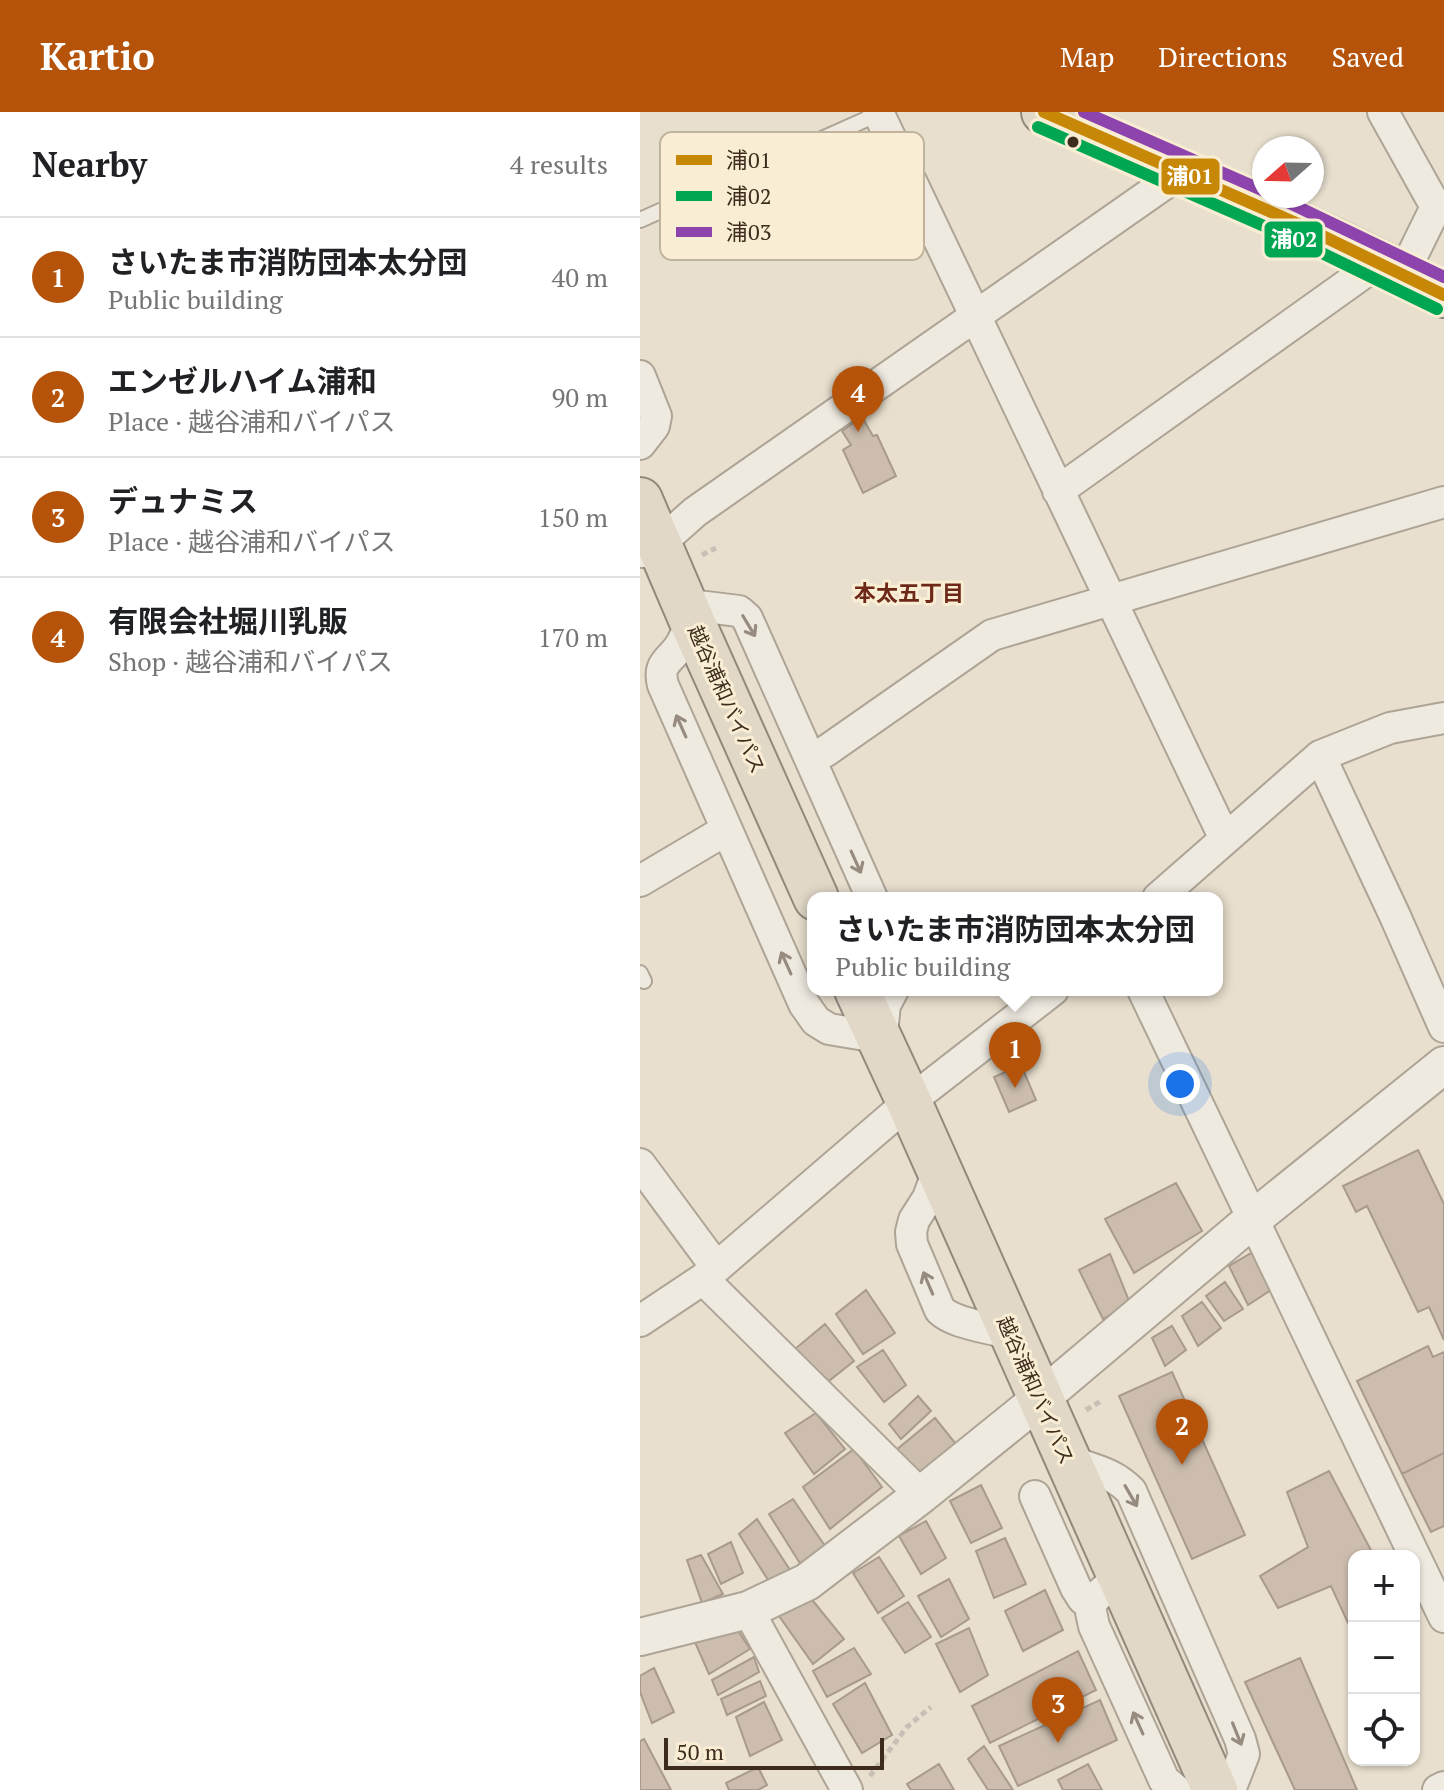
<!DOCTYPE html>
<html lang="en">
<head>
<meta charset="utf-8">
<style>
  :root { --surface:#fff; --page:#f2f2f2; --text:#202124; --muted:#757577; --line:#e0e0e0; --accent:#b45309 }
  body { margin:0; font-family:"PT Serif","Noto Sans JP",serif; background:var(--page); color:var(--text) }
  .controls { position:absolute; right:24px; bottom:24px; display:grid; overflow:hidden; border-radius:16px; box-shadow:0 2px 6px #0004 }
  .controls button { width:72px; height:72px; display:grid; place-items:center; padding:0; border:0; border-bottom:2px solid var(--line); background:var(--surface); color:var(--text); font:40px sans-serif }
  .compass { position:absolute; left:612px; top:24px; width:72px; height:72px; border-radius:50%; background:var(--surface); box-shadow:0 2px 6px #0004; rotate:250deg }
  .scale { position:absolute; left:24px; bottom:20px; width:220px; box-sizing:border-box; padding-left:8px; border:4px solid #3d2c1d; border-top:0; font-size:22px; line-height:28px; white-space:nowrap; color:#3d2c1d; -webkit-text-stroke:6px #f9edd3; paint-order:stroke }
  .you { position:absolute; left:540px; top:972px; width:28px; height:28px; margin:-20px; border:6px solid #fff; border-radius:50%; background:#1a73e8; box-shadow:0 0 0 12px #1a73e833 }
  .badge { display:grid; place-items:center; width:52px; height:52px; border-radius:50%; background:var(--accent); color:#fff; font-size:26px; font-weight:700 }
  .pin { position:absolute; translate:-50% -66px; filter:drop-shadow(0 2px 4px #0008) }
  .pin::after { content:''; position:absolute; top:42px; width:28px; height:24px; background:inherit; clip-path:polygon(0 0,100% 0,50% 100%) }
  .popup { position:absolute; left:167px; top:780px; width:416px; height:104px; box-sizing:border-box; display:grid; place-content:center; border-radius:16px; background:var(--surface); filter:drop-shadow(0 2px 6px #0005); font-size:26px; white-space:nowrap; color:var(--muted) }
  .popup b { font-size:30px; color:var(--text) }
  .popup::after { content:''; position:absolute; left:50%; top:100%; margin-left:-16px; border:16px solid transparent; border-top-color:var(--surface) }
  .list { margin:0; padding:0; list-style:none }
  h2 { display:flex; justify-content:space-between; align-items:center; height:104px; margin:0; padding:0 32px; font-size:34px }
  h2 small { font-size:26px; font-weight:400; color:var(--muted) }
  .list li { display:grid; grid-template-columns:52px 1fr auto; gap:24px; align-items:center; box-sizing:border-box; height:120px; padding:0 32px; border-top:2px solid var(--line) }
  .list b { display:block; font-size:30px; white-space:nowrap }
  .list p { margin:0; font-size:26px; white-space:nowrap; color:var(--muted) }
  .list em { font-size:26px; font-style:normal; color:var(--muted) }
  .icon { flex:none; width:44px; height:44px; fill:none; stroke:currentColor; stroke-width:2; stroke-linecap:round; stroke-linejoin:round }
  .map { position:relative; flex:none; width:804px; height:1678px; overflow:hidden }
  header { display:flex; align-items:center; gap:48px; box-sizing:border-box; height:112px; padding:0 40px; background:var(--accent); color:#fff }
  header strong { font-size:38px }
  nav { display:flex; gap:44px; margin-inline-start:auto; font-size:28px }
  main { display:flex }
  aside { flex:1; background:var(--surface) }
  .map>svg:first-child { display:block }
  .building { fill:#ccbdae; stroke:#a99a8d; stroke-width:2 }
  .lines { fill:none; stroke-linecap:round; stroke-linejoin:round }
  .service-casing { stroke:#ada496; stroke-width:18 }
  .minor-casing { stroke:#ada496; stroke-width:34 }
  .tertiary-casing { stroke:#ada496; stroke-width:40 }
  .trunk-casing { stroke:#92897e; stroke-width:48 }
  .path { stroke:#c8c0b6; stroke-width:5; stroke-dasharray:6 4; stroke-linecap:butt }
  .service { stroke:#efeae0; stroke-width:14 }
  .minor { stroke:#efeae0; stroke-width:30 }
  .tertiary { stroke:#efeae0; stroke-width:36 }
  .trunk { stroke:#e1d8c8; stroke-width:44 }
  .bus-1-casing { stroke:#f9edd3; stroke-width:18 }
  .bus-2-casing { stroke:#f9edd3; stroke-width:18 }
  .bus-3-casing { stroke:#f9edd3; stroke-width:18 }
  .bus-1 { stroke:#c88807; stroke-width:12 }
  .bus-2 { stroke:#00a651; stroke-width:12 }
  .bus-3 { stroke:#8e44ad; stroke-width:12 }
  .oneway { stroke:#968b7e }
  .bus-dot { fill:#3d2c1d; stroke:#f9edd3; stroke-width:3 }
  .labels { text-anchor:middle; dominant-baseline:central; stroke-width:6; stroke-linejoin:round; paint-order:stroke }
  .street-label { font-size:20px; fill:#3d2c1d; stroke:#f9edd3 }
  .neighbourhood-label { font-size:22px; font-weight:bold; fill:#6e2818; stroke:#f9edd3 }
  .key { fill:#f9edd3; stroke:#c1b39c; stroke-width:2 }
  .key-label { font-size:22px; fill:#3d2c1d }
  .line-badge { stroke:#f9edd3; stroke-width:3 }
  .badge-label { font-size:22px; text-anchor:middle; font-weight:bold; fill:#fff }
</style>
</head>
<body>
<header>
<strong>Kartio</strong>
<nav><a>Map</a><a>Directions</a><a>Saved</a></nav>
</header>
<main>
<aside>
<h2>Nearby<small>4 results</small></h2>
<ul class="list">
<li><span class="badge">1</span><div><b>さいたま市消防団本太分団</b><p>Public building</p></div><em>40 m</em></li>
<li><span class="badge">2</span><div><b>エンゼルハイム浦和</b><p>Place · 越谷浦和バイパス</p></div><em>90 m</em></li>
<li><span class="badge">3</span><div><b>デュナミス</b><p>Place · 越谷浦和バイパス</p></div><em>150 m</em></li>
<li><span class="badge">4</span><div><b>有限会社堀川乳販</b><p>Shop · 越谷浦和バイパス</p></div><em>170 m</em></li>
</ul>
</aside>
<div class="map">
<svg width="804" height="1678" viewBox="0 0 804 1678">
  <rect width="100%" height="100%" fill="#e8dfce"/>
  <!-- building -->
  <path class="building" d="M222,305l11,19 4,-1 19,41 -33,17 -20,-43 8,-5 -9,-14z
    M381,953l15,35 -27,12 -15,-35z
    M778,1038l26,54v136l-15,-33 -11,5 -51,-106 -11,6 -13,-26z
    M536,1071l26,48 -68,42 -29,-54z
    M613,1140l18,38 -23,15 -19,-39z
    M470,1142l20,49 -27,16 -24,-49z
    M585,1170l18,27 -19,12 -18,-25z
    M226,1178l29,43 -32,21 -27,-40z
    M562,1190l19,26 -23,18 -16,-30z
    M185,1212l29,37 -29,23 -30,-35z
    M532,1214l14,24 -21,16 -13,-28z
    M788,1234l5,11 11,-5v101l-42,21 -45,-93z
    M243,1238l23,35 -22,17 -27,-35z
    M532,1260l73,163 -53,24 -73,-163z
    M278,1284l13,15 -30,28 -12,-15z
    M176,1301l29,36 -31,25 -29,-41z
    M295,1306l21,26 -39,33 -22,-26z
    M214,1337l28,38 -52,42 -27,-42z
    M804,1341v73l-13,6 -29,-58z
    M689,1359l45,85h-20v64l-6,3 -17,-37 -53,22 -18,-32 48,-29 -21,-55z
    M341,1373l21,43 -31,15 -21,-42z
    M153,1387l34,50 -26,16 -32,-51z
    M117,1407l33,51 -20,13 -31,-49z
    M286,1409l20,37 -25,16 -22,-38z
    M365,1426l21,46 -32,14 -18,-47z
    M91,1430l12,31 -22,11 -13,-30z
    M61,1443l22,39 -21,9 -15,-43z
    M239,1445l25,39 -26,17 -25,-40z
    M309,1467l20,40 -28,18 -23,-41z
    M405,1478l18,40 -40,21 -18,-40z
    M169,1484l35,43 -31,25 -34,-48z
    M268,1490l23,35 -26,16 -23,-35z
    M95,1514l15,23 -41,25 -15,-34z
    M329,1516l19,47 -28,17 -24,-48z
    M214,1536l17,26 -44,23 -14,-26z
    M438,1539l18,39 -106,53 -18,-37z
    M114,1545l5,15 -41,23 -6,-15z
    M660,1546l57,132h-62l-50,-108z
    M14,1556l20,44 -22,11 -12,-31v-16z
    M120,1569l6,15 -39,19 -6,-16z
    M225,1571l27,52 -30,18 -29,-49z
    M460,1588l17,40 -99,46 -19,-40z
    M124,1590l18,38 -32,16 -14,-39z
    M4,1627l27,51h-31v-49z
    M344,1634l29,44h-25l-20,-31z
    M299,1652l15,26h-43l-4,-6z
    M448,1652l14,26h-39l-5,-10z
    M118,1655l9,18 -9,5h-29l-3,-7z"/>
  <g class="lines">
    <defs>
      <path id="service" d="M0,108l238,-106
        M0,861l4,8"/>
      <path id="minor" d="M238,0l347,727
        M743,0l53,95 -33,67
        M0,264l16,40 -2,10 -14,18
        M418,379l321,-229
        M3,440l16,-8 36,-32 488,-341
        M42,484l16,10 41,5 8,7 125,280
        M51,507c-3,11 -6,21 -14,31 -11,13 -19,16 -14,35l141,319 12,17 13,8 36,6 16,7 4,-37 8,-15
        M680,644l75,160 49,111
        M171,647l15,-8 166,-116 452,-133
        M0,769l86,-51
        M518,786l162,-142 70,-28 54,-10
        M503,878l301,627
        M0,1052l76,103
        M298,1059l-10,27 -14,22 -3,12 1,12 28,66c16,15 51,17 72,25
        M63,1167l218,216
        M0,1209l63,-42 206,-177 144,-112
        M427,1346c25,14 42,11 64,33l109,248 4,15 -14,36
        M395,1384l41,92 7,11 8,3
        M477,1459l-4,11 -22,20v10l3,14 70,154 12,10
        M108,1498l99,180
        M798,1678l6,-3"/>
      <path id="tertiary" d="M0,1525l108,-27 59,-28 114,-87 119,-96 213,-180 191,-154"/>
      <path id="trunk" d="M404,0c135,58 270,116 400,183
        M0,388l51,119 125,279
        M217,878l52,112 306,688"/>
    </defs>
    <!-- service casing -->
    <use href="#service" class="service-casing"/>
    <!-- minor casing -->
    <use href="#minor" class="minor-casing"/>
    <!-- tertiary casing -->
    <use href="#tertiary" class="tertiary-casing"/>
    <!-- trunk casing -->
    <use href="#trunk" class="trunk-casing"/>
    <!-- path -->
    <path class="path" d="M62,443l14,-7
      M446,1298l17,-10
      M230,1664l37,-49 24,-20"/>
    <!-- service -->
    <use href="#service" class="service"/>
    <!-- minor -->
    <use href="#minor" class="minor"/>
    <!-- tertiary -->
    <use href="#tertiary" class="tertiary"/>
    <!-- trunk -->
    <use href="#trunk" class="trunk"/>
    <defs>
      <path id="bus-1" d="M404,0l252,111 148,72"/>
      <path id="bus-2" d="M398,15l251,110 148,72"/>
      <path id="bus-3" d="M444,0l180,79
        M635,84l169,81"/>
    </defs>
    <!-- bus-1 casing -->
    <use href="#bus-1" class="bus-1-casing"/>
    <!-- bus-2 casing -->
    <use href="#bus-2" class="bus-2-casing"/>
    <!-- bus-3 casing -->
    <use href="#bus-3" class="bus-3-casing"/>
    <!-- bus-1 -->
    <use href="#bus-1" class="bus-1"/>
    <!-- bus-2 -->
    <use href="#bus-2" class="bus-2"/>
    <!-- bus-3 -->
    <use href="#bus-3" class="bus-3"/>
  </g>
  <!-- one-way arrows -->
  <defs><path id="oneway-shaft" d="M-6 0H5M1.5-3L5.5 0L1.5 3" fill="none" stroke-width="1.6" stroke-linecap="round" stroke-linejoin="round" transform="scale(2)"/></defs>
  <g class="oneway">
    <use href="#oneway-shaft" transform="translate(109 514) rotate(59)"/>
    <use href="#oneway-shaft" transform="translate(41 614) rotate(-114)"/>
    <use href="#oneway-shaft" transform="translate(216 750) rotate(66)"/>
    <use href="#oneway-shaft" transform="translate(146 851) rotate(-114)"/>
    <use href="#oneway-shaft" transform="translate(288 1171) rotate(-113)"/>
    <use href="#oneway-shaft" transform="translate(491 1384) rotate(60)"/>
    <use href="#oneway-shaft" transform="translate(498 1611) rotate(-114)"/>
    <use href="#oneway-shaft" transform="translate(597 1622) rotate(68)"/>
  </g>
  <!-- markers -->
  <circle class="bus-dot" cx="433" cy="30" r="7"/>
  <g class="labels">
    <!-- street labels -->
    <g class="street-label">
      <text transform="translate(87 587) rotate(66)">越谷浦和バイパス</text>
      <text transform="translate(396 1278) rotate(66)">越谷浦和バイパス</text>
    </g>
    <!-- neighbourhood labels -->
    <g class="neighbourhood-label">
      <text x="269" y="480">本太五丁目</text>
    </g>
  </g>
  <!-- legend -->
  <rect x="20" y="20" width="264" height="128" rx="12" class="key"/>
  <rect x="36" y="43" width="36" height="10" fill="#c88807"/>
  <rect x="36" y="79" width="36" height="10" fill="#00a651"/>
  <rect x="36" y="115" width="36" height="10" fill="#8e44ad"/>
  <g class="key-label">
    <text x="86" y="56">浦01</text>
    <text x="86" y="92">浦02</text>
    <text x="86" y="128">浦03</text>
  </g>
  <g class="line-badge">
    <rect x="520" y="45" width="61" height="39" rx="8" fill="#c88807"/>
    <rect x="623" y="108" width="61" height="39" rx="8" fill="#00a651"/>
  </g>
  <g class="badge-label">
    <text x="550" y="72">浦01</text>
    <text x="654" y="135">浦02</text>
  </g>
</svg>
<div class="controls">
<button>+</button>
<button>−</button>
<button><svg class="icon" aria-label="locate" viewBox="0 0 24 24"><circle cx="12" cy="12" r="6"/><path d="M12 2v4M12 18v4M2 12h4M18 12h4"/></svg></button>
</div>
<svg class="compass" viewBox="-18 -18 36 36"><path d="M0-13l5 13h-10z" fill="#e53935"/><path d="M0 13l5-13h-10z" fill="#757577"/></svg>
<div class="scale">50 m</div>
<div class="you"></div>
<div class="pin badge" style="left:375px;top:976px">1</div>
<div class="popup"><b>さいたま市消防団本太分団</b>Public building</div>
<div class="pin badge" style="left:542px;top:1353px">2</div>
<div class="pin badge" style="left:418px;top:1631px">3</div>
<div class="pin badge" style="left:218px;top:320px">4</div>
</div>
</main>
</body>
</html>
